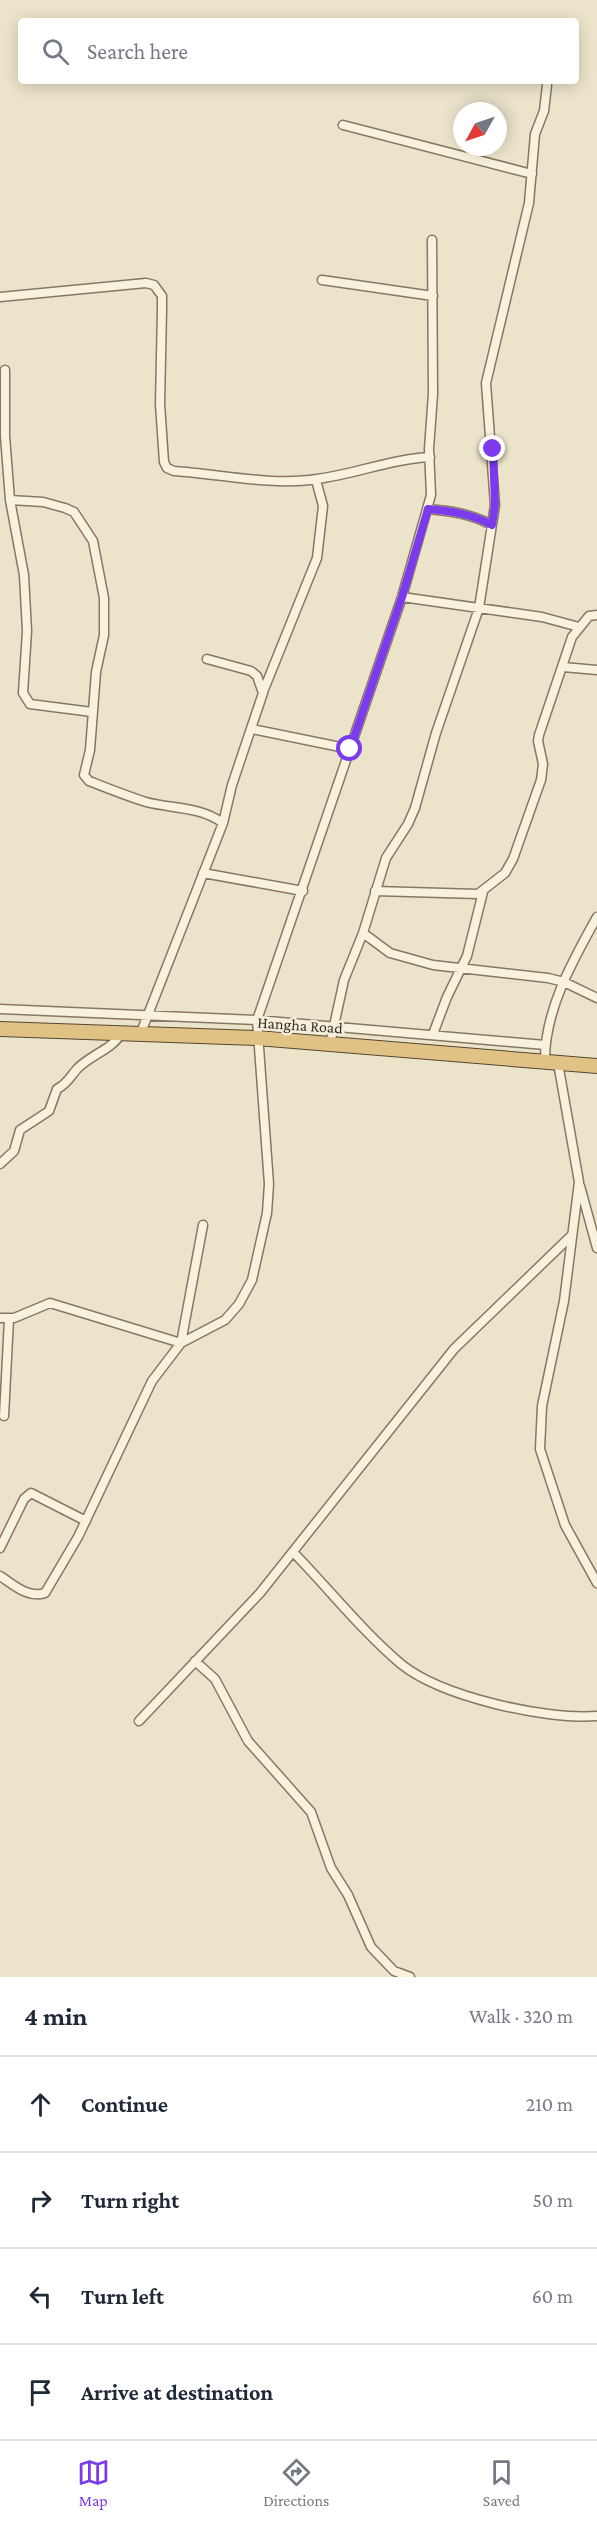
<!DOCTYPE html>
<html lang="en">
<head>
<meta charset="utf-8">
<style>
  :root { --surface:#fff; --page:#f6f6f7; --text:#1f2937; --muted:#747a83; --line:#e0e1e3; --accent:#7c3aed }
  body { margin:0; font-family:"Crimson Pro",serif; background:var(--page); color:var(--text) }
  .compass { position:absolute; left:453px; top:102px; width:54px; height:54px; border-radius:50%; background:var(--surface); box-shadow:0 3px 15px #0003; rotate:230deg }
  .stop { position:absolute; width:18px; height:18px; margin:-14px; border:4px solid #7c3aed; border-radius:50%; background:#fff }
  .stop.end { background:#7c3aed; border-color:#fff; box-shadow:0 2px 6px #0008 }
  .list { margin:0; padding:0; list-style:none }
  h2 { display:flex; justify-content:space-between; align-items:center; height:78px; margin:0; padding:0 24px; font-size:26px }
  h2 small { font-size:20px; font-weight:400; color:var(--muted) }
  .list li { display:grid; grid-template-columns:39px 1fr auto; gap:18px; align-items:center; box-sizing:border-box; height:96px; padding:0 24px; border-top:2px solid var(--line) }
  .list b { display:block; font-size:22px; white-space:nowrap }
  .list em { font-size:20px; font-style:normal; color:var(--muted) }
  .icon { flex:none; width:33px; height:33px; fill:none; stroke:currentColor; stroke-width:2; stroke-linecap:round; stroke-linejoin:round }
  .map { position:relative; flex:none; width:597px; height:1977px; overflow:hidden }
  .search { position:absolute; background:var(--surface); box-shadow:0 3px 15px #0003; left:18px; right:18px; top:18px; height:66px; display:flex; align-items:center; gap:15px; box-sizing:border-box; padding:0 21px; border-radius:6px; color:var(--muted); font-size:22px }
  .sheet { height:462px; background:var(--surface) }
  nav { display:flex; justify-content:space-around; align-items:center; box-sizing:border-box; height:84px; border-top:2px solid var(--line); background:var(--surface); font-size:16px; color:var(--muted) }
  nav a { display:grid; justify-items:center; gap:3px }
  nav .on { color:var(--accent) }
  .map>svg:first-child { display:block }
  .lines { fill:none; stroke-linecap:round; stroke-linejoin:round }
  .minor-casing { stroke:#877860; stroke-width:11 }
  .trunk-casing { stroke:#564633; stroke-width:16 }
  .minor { stroke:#f7f1dd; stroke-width:8 }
  .trunk { stroke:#dfc284; stroke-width:14 }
  .route { stroke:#7c3aed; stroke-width:8 }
  .labels { text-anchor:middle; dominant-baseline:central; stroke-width:5; stroke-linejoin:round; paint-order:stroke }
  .street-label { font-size:16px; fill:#392f22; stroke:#f4eeda }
</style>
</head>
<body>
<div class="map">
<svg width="597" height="1977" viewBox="0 0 597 1977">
  <rect width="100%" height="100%" fill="#ece4ca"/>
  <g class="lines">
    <defs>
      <path id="minor" d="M343,125l189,49
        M322,280l111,16
        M0,297l146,-14 8,2 8,11v14l-2,94 4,58 3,6 7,3c46,3 97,15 143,8 38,-5 74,-20 113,-22
        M5,370v66l5,64 33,2 22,6 9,4 19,29 11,57v37l-8,37 -6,78 -6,25 5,6c18,7 38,15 57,21 27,7 53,4 77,21
        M10,500l14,75 3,56 -4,62 7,11 62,8
        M428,509c24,2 43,5 64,16
        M402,597l140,20 37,10
        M563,667l34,3
        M263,692l54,-134 6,-52 -7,-26
        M252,729l98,20
        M203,873l100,18
        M375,891l103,3 27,-21 8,-14 28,-79 2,-16 -5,-23 1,-6 33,-98 17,-21 8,-1
        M363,933l27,20 43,12 115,13 16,4 33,16
        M0,1009l257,11 288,25
        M433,1034l14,-37 20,-41 16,-64
        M140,1035l83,-212 9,-38 31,-92 -6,-17 -6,-5 -44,-12
        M330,1044l14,-64 19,-47 23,-75 22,-34 7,-16 21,-75 43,-125 16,-103 -9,-122 43,-180 6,-69 9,-23 3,-26
        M545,1062c-1,-51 28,-102 52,-145
        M558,1063l21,119 -15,119 -22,105 -2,43 25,76 32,58
        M0,1164l14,-13 6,-21 29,-19 8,-22c10,-5 13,-12 20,-20 13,-14 34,-19 44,-35
        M580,1186l17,62
        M0,1318h14l36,-15 131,40 22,-118
        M4,1416l5,-97
        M0,1548l24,-49 7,-6 55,28
        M293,1552c36,37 69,79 108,112 41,33 144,56 196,52
        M0,1576c13,8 28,23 45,17l33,-56 74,-156 29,-38 44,-23 14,-16 13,-24 15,-67 2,-29 -12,-164 145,-423 29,-102 -2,-46 4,-55 -1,-154
        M195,1661l20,18 33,62 63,71 20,56 17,27 23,52 23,24 16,6
        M139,1721l121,-128 194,-244 118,-114"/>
      <path id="trunk" d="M0,1029l257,9 340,28"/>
    </defs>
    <!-- minor casing -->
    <use href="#minor" class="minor-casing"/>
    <!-- trunk casing -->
    <use href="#trunk" class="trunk-casing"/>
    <!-- minor -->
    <use href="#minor" class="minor"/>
    <!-- trunk -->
    <use href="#trunk" class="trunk"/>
  </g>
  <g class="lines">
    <!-- route -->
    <path class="route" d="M350,749l52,-152 26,-88c24,2 43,5 64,16l3,-20 -2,-56"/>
  </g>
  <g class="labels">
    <!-- street labels -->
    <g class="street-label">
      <text transform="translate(300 1025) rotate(4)">Hangha Road</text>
    </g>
  </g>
</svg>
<svg class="compass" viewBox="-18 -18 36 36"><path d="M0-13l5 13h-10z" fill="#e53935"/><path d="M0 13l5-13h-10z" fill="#747a83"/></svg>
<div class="stop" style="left:350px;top:749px"></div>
<div class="stop end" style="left:493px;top:449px"></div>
<div class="search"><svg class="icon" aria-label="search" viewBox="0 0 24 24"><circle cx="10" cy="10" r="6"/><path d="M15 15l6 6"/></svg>Search here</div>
</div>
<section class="sheet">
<h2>4 min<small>Walk · 320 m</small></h2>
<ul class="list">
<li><svg class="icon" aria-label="ahead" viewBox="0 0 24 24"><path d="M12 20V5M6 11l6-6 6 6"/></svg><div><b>Continue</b></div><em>210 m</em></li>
<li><svg class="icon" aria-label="right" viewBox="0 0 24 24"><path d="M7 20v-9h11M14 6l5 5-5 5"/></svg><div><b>Turn right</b></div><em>50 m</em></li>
<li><svg class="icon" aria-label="left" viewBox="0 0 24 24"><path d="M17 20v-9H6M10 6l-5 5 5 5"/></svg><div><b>Turn left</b></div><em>60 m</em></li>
<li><svg class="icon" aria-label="arrive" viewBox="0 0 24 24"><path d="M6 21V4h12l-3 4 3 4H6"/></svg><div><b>Arrive at destination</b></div></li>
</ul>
</section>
<nav>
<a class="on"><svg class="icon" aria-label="map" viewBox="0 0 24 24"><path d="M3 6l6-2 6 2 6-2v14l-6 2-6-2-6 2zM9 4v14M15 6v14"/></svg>Map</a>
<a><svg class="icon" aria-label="directions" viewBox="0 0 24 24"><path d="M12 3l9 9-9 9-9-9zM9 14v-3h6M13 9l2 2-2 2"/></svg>Directions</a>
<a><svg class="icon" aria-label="saved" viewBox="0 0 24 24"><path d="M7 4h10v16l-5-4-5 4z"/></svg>Saved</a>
</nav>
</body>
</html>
